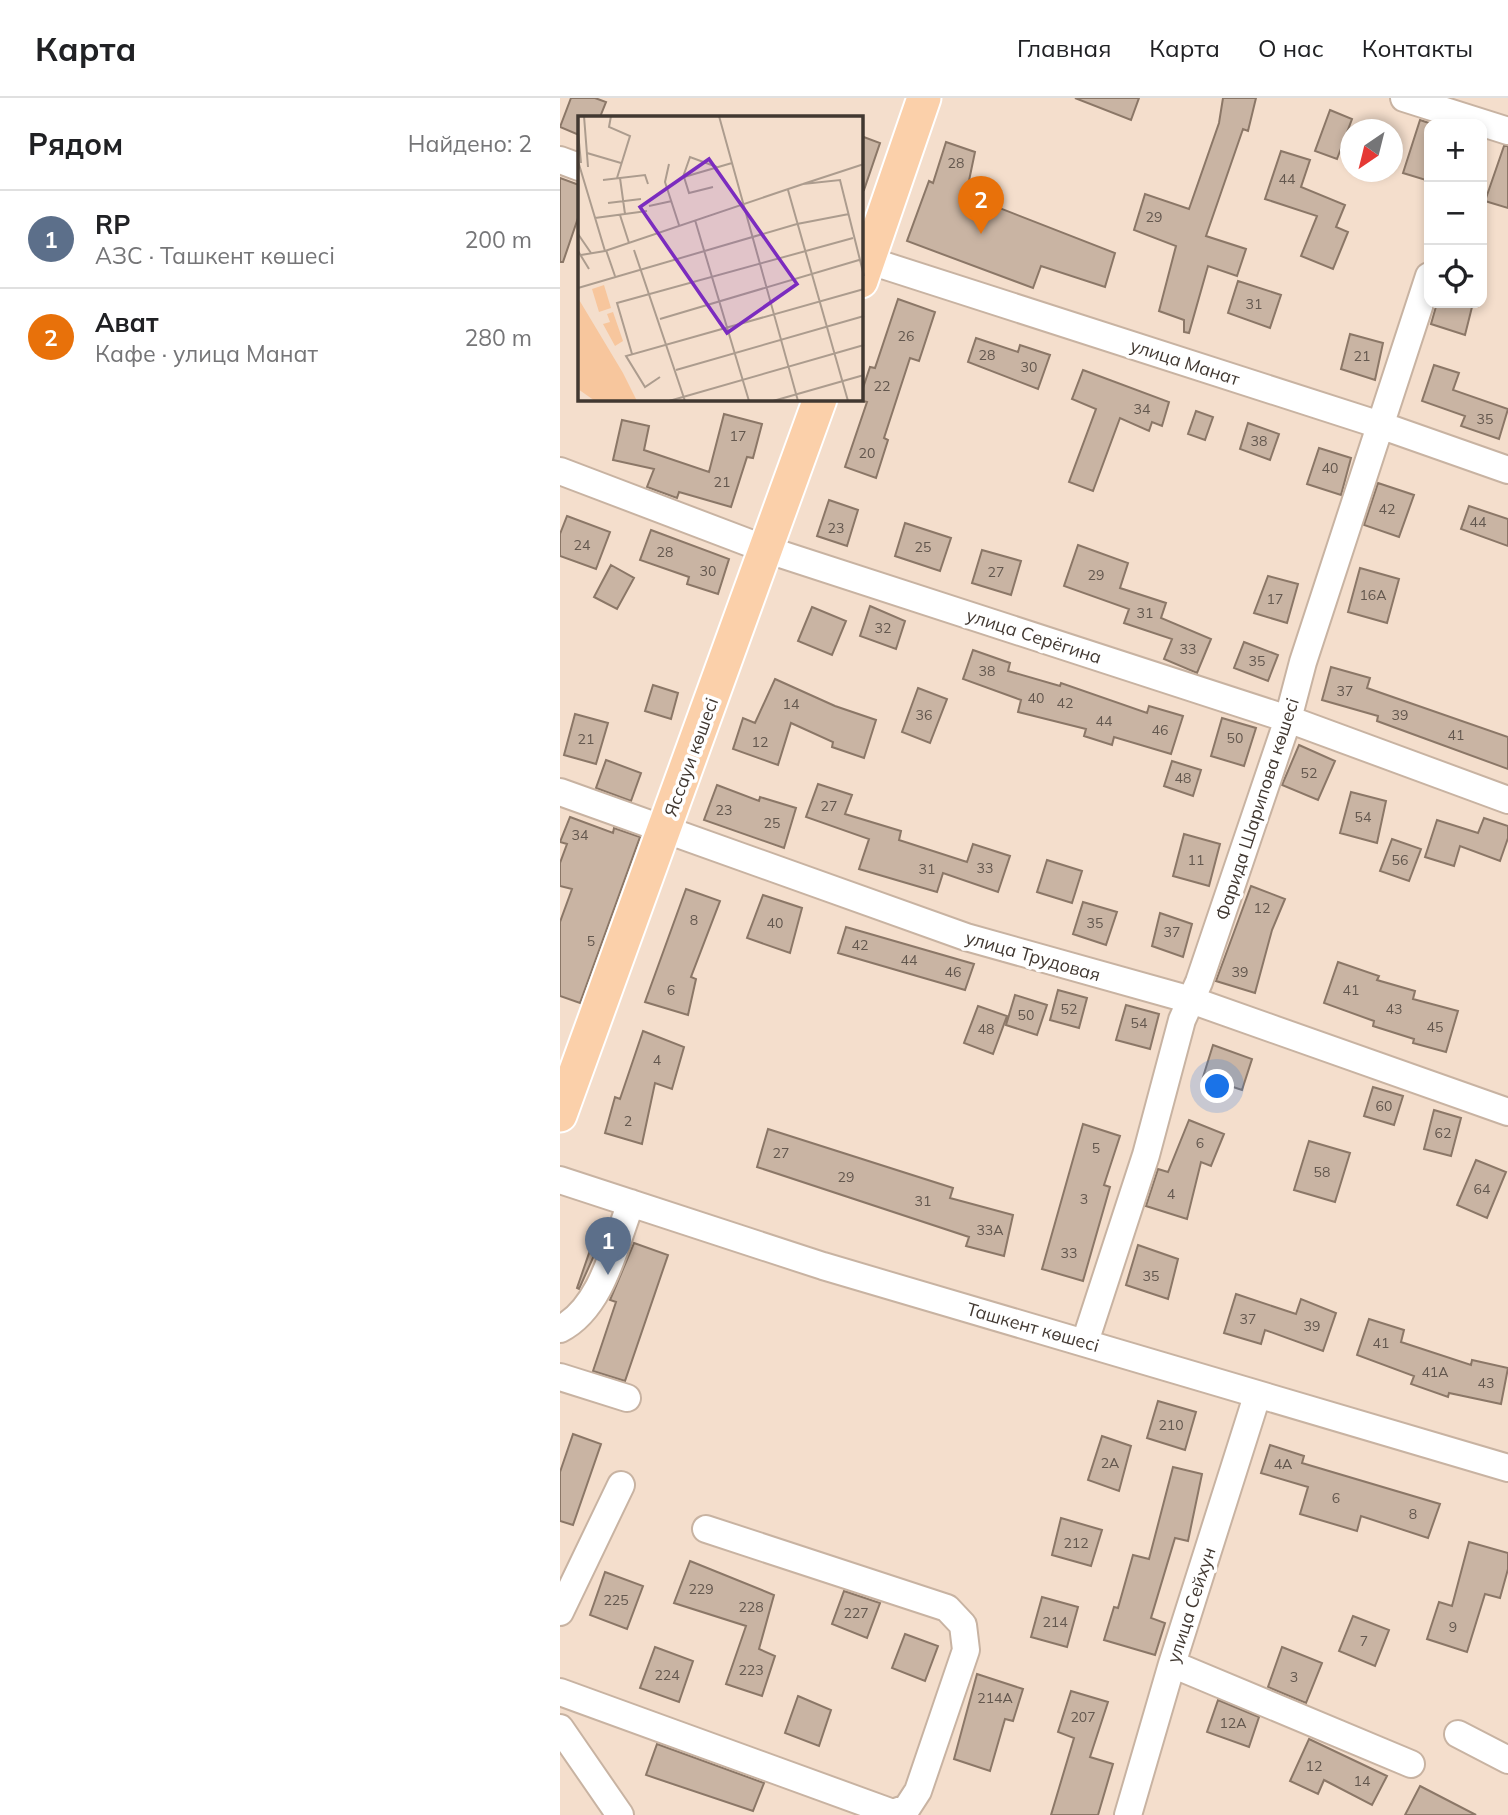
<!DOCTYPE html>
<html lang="ru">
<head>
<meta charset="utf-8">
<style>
  :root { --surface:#fff; --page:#f2f2f2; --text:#202124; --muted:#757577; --line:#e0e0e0; --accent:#b45309 }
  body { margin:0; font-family:Mulish,sans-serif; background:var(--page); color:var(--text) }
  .controls { position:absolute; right:21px; top:21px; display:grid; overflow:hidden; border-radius:14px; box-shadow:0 4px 10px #0003 }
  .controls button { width:63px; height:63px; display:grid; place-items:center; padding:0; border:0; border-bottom:2px solid var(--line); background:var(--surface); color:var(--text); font:35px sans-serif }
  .compass { position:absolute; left:780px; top:21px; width:63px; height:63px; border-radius:50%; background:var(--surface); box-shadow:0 4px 10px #0003; rotate:215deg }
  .you { position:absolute; left:658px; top:989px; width:24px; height:24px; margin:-18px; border:5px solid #fff; border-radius:50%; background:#1a73e8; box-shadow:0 0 0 10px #1a73e833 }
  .badge { display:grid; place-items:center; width:46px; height:46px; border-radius:50%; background:var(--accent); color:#fff; font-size:23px; font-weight:700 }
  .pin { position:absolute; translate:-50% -58px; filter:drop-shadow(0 2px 4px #0008) }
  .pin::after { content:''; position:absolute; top:37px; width:24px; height:21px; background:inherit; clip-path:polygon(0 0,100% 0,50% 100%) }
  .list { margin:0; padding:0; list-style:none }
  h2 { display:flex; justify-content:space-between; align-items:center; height:91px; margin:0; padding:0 28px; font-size:30px }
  h2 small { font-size:23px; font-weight:400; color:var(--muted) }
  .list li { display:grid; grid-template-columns:46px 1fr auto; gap:21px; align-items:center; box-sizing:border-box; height:98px; padding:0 28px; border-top:2px solid var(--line) }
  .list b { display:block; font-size:26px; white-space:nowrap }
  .list p { margin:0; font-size:23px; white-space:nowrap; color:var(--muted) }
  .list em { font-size:23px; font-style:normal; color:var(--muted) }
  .icon { flex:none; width:38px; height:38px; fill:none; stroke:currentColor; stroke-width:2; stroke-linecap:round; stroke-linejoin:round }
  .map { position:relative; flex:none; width:948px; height:1717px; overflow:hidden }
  header { display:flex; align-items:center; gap:42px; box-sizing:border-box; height:98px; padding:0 35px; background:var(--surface); border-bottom:2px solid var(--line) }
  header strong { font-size:33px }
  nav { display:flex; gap:38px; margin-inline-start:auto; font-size:24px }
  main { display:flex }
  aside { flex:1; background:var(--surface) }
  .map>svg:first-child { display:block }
  .building { fill:#c9b4a3; stroke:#8b7767; stroke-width:2 }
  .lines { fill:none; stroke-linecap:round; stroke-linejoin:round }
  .minor-casing { stroke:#c8b3a2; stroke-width:30 }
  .major-casing { stroke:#fff; stroke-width:37 }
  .minor { stroke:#fff; stroke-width:26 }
  .major { stroke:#fbd0aa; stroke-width:33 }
  .labels { text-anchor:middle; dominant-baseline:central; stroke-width:7; stroke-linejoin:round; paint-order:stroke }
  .number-label { font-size:14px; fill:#63574e }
  .street-label { font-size:18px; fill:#413831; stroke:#fff }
  .inset-road { fill:none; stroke:#ac9c8e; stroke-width:2 }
  .view { fill:#7b2cbf; fill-opacity:0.15; stroke:#7b2cbf; stroke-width:3.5 }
  .inset-edge { fill:none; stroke:#413831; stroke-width:3.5 }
</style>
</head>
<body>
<header>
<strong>Карта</strong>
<nav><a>Главная</a><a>Карта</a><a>О нас</a><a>Контакты</a></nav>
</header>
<main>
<aside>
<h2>Рядом<small>Найдено: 2</small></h2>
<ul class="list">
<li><span class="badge" style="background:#5c6f8a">1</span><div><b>RP</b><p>АЗС · Ташкент көшесі</p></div><em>200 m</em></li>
<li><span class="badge" style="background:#e8710a">2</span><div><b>Ават</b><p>Кафе · улица Манат</p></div><em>280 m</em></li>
</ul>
</aside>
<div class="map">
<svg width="948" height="1717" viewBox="0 0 948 1717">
  <rect width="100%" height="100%" fill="#f4decc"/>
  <!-- building -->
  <path class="building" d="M11,0h24l11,4 -6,15h-21v18l-19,-8z
    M515,0h64l-8,22z
    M663,0h33l-8,33 -5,-2 -37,107 40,13 -9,27 -29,-10 -19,67 -5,-1v-12l-25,-9 17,-65 -42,-16 11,-36 44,15 30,-86z
    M770,12l22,9 -15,40 -22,-8z
    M860,22l9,3v58l-26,-8z
    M301,38l19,7 -16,47 -3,-1z
    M386,44l29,10 -9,43 149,58 -10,34 -64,-21 -8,22 -126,-47 22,-60 4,2z
    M944,48h4v62l-23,-7z
    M721,53l29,9 -9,27 44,18 -9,22 12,5 -15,37 -32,-13 16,-40 -52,-17z
    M0,80l19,7v30l-16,47h-3z
    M678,183l43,14 -11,33 -42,-15z
    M338,201l37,13 -16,49 -9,-3 -26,80 4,2 -12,38 -31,-11 22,-65 -8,-2 11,-33 5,1z
    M877,205h36l-8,32 -34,-11z
    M790,236l33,9 -8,37 -34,-11z
    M416,240l42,14 2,-7 30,10 -12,34 -70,-27z
    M874,267l25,8 -6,17 55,19 -9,30 -38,-13 4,-10 -43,-15z
    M523,272l86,32 -7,24 -10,-4 -3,9 -29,-13 -27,73 -24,-9 27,-73 -24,-10z
    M636,313l17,6 -8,23 -17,-6z
    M164,316l38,10 -9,34 -6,-1 -16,50 -52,-15 -2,6 -30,-11 7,-18 -41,-9 9,-40 27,6 -5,24 65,22z
    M688,325l31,11 -9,26 -30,-11z
    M759,350l32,10 -10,37 -34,-11z
    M818,385l36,12 -15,42 -35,-12z
    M269,402l29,10 -11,36 -30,-10z
    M909,408l39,13v27l-47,-17z
    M7,418l43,16 -14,37 -36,-13v-22z
    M345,425l46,15 -11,33 -45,-15z
    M91,432l78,29 -11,35 -31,-10 2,-7 -49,-17z
    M518,447l50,18 -8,25 46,15 -5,15 50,21 -14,34 -33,-14 8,-20 -48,-16 5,-14 -65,-23z
    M422,452l39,11 -10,34 -39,-12z
    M51,467l23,13 -17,31 -23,-12z
    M800,470l39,11 -12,44 -39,-11z
    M708,478l30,8 -11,39 -33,-10z
    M310,508l35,15 -9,28 -36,-13z
    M252,509l34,14 -14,34 -34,-14z
    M684,544l34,13 -10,26 -34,-13z
    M413,552l37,13 -2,8 52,15 1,-3 86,30 2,-7 34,10 -12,38 -57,-17 -2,8 -28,-9 2,-7 -68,-17 3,-12 -58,-21z
    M771,569l39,11 -3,10 141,49v32l-131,-48 1,-5 -56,-16z
    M215,581l60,27 41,14 -12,38 -32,-11 1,-5 -42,-19 -13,42 -45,-16 10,-31 12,5z
    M93,587l25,8 -7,26 -26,-8z
    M358,590l29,11 -17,44 -28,-11z
    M15,616l33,9 -12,41 -32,-9z
    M662,620l34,10 -12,38 -33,-10z
    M739,647l36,16 -17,39 -36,-15z
    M46,662l35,13 -10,28 -35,-13z
    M612,663l29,9 -8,26 -29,-10z
    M258,686l34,11 -7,19 56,17 -2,9 68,22 6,-18 37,12 -12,36 -55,-19 -6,19 -78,-23 10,-30 -63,-22z
    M157,687l42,16 1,-4 36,11 -12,40 -80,-28z
    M791,694l35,9 -9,42 -37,-10z
    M10,719l43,16 1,-5 26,9 -60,166 -20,-7v-74l12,-33 -12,-3v-23l7,-19 -7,-2z
    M924,720l24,8v12l-8,23 -40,-15 -6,20 -29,-9 12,-37 41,13z
    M624,736l36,10 -11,42 -36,-10z
    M832,741l29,10 -12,32 -29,-10z
    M487,762l35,11 -10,32 -35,-11z
    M691,788l34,13 -13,31 -17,63 -39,-12z
    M126,791l34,12 -29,76 5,2 -8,36 -43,-13z
    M203,797l39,13 -12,45 -43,-15z
    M523,804l34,10 -11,33 -33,-11z
    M600,815l32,11 -9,33 -31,-11z
    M286,829l128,37 -9,26 -127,-37z
    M778,864l41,14 -2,4 38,11 -2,8 45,12 -12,41 -33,-9 1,-4 -41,-13 1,-5 -50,-18z
    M498,892l29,8 -8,30 -29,-8z
    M455,897l32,10 -10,30 -31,-10z
    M566,907l33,9 -9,35 -34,-9z
    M418,908l29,10 -14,38 -29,-11z
    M83,933l41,16 -12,42 -17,-6 -13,61 -37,-11 10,-36 5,2z
    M653,947l39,14 -10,31 -39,-13z
    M813,989l30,9 -9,29 -30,-9z
    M874,1012l27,8 -10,38 -27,-7z
    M629,1022l35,14 -13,32 -10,-4 -14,57 -41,-13 12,-37 10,3z
    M523,1026l37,12 -16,49 6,2 -27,94 -41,-12z
    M208,1031l185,59 -3,10 63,17 -9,41 -38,-10 3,-9 -212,-70z
    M749,1043l41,12 -15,49 -41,-12z
    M916,1062l30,12 -19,46 -30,-13z
    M37,1132l7,3 -25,56 -2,-1z
    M74,1145l34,12 -43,126 -32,-10 23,-69 -6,-2z
    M578,1147l40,14 -10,40 -42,-14z
    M676,1196l60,20 5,-15 35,14 -13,38 -58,-21 -4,14 -37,-11z
    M809,1221l35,11 -3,12 70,23 1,-5 36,8 -7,36 -52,-11 -1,4 -37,-13 3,-8 -57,-21z
    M598,1303l38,11 -11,38 -38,-12z
    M13,1336l28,10 -28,81 -13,-4v-49z
    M542,1338l29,10 -12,45 -31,-11z
    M710,1347l34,11 -2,7 138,41 -12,34 -67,-22 -4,15 -57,-17 8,-27 -47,-14z
    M613,1369l29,7 -14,67 -13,-3 -24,80 14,5 -10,32 -51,-15 10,-33 4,1 15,-53 16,4z
    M501,1420l41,12 -11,36 -39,-11z
    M909,1444l39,11v16l-8,29 -15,-4 -18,58 -40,-13 12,-37 13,4z
    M130,1463l84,34 -15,54 16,7 -13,40 -36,-12 20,-58 -72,-23z
    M45,1474l38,14 -16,43 -37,-14z
    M284,1493l36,12 -13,35 -35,-14z
    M482,1499l36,10 -11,40 -36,-10z
    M793,1518l36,14 -14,36 -36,-15z
    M345,1536l33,12 -13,35 -33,-13z
    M95,1549l38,14 -14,41 -39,-14z
    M722,1549l40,16 -16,40 -38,-16z
    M417,1576l46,15 -10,32 -8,-2 -15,52 -36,-12z
    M511,1593l37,11 -18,55 23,7 -15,51h-47l23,-77 -16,-6z
    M238,1598l33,14 -12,36 -34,-13z
    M658,1602l41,17 -10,30 -42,-15z
    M749,1641l78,37 -15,29 -48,-25 -6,14 -28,-13z
    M97,1646l107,39 -11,28 -107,-36z
    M860,1688l56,29h-71z"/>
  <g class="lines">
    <defs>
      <path id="minor" d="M844,0l104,33
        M0,62l19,7
        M301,160l519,167 128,45
        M0,373l208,79 520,169 220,81
        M0,694l406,145 225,63 317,112
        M0,1082l263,86 685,202
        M0,1231c42,-21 55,-85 71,-126
        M525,1244l61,-187 36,-135 17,-38 89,-263 15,-57 126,-386
        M0,1279l67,21
        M0,1514l61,-127
        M612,1566l239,100
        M0,1594l333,121 14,-5 11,-17 48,-141 -3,-25 -16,-17 -241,-79
        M0,1630l60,87
        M898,1636l50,26
        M568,1717l44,-151 85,-268"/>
      <path id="major" d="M301,183l63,-183
        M0,1017l260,-716"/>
    </defs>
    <!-- minor casing -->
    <use href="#minor" class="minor-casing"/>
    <!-- major casing -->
    <use href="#major" class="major-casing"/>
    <!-- minor -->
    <use href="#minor" class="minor"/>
    <!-- major -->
    <use href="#major" class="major"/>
  </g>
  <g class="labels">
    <!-- number labels -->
    <g class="number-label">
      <text x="396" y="65">28</text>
      <text x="727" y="81">44</text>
      <text x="594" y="119">29</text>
      <text x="694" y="206">31</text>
      <text x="346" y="238">26</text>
      <text x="427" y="257">28</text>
      <text x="802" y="258">21</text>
      <text x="469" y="269">30</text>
      <text x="322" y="288">22</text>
      <text x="582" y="311">34</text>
      <text x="925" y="321">35</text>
      <text x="178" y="338">17</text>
      <text x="699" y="343">38</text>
      <text x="307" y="355">20</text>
      <text x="770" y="370">40</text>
      <text x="162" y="384">21</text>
      <text x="827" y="411">42</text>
      <text x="918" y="424">44</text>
      <text x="276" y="430">23</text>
      <text x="22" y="447">24</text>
      <text x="363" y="449">25</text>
      <text x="105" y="454">28</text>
      <text x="148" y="473">30</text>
      <text x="436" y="474">27</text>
      <text x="536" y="477">29</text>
      <text x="813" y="497">16А</text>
      <text x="715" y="501">17</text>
      <text x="585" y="515">31</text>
      <text x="323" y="530">32</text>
      <text x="628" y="551">33</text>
      <text x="697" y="563">35</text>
      <text x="427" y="573">38</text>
      <text x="785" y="593">37</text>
      <text x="476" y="600">40</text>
      <text x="505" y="605">42</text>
      <text x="231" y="606">14</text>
      <text x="364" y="617">36</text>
      <text x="840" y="617">39</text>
      <text x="544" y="623">44</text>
      <text x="600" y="632">46</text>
      <text x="896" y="637">41</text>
      <text x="675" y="640">50</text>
      <text x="26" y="641">21</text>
      <text x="200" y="644">12</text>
      <text x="749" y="675">52</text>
      <text x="623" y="680">48</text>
      <text x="269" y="708">27</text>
      <text x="164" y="712">23</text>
      <text x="803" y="719">54</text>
      <text x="212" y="725">25</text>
      <text x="20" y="737">34</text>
      <text x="636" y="762">11</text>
      <text x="840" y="762">56</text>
      <text x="425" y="770">33</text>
      <text x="367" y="771">31</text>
      <text x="702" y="810">12</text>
      <text x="134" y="822">8</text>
      <text x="215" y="825">40</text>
      <text x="535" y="825">35</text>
      <text x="612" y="834">37</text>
      <text x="31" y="843">5</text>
      <text x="300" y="847">42</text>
      <text x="349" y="862">44</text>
      <text x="393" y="874">46</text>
      <text x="680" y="874">39</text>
      <text x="111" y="892">6</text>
      <text x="791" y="892">41</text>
      <text x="509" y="911">52</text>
      <text x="834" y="911">43</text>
      <text x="466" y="917">50</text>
      <text x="579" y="925">54</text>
      <text x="875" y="929">45</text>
      <text x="426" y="931">48</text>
      <text x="97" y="962">4</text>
      <text x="824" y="1008">60</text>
      <text x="68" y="1023">2</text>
      <text x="883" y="1035">62</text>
      <text x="640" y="1045">6</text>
      <text x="536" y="1050">5</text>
      <text x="221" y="1055">27</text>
      <text x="762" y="1074">58</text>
      <text x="286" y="1079">29</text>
      <text x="922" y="1091">64</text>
      <text x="611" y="1096">4</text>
      <text x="524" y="1101">3</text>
      <text x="363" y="1103">31</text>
      <text x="430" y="1132">33А</text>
      <text x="509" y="1155">33</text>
      <text x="591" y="1178">35</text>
      <text x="688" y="1221">37</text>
      <text x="752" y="1228">39</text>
      <text x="821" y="1245">41</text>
      <text x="875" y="1274">41А</text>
      <text x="926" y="1285">43</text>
      <text x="611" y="1327">210</text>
      <text x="550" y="1365">2А</text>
      <text x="723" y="1366">4А</text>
      <text x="776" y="1400">6</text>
      <text x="853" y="1416">8</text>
      <text x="516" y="1445">212</text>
      <text x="141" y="1491">229</text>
      <text x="56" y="1502">225</text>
      <text x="191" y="1509">228</text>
      <text x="296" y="1515">227</text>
      <text x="495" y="1524">214</text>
      <text x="893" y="1529">9</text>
      <text x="804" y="1543">7</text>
      <text x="191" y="1572">223</text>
      <text x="107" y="1577">224</text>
      <text x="734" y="1579">3</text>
      <text x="435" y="1600">214А</text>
      <text x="523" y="1619">207</text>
      <text x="673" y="1625">12А</text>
      <text x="754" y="1668">12</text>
      <text x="802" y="1683">14</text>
    </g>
    <!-- street labels -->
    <g class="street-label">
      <text transform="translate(625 264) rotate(18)">улица Манат</text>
      <text transform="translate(474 538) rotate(18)">улица Серёгина</text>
      <text transform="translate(131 659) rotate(-70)">Яссауи көшесі</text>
      <text transform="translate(697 711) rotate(-72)">Фарида Шарипова көшесі</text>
      <text transform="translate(473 858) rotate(16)">улица Трудовая</text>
      <text transform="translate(473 1229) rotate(16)">Ташкент көшесі</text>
      <text transform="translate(631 1507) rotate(-72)">улица Сейхун</text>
    </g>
  </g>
  <!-- overview -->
  <g transform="translate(18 18)">
    <rect width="285" height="285" fill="#f4decc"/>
    <path d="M26,169l7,23 -12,4 -7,-23zM0,182l45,75 14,28h-42l-17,-12zM35,196l10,29 -8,5 -12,-22 7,-2 -3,-8z" fill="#f7c69d"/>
    <path class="inset-road" d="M6,0l4,51M33,0l-2,11 21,9 -13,42M141,0l79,285M0,16l3,31M9,37l34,10M0,45l27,90M91,48l-4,18 14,43M105,61l7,-20 27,10M42,62l5,36M25,64l42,-5 3,9M225,68l61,-20M135,71l-24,6 -5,-16 48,-14M210,74l60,211M30,87l33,-4M71,90l23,-5M42,99l9,28M17,102l52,-7M117,104l54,181M0,118l13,19M28,134l9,26M56,134l51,151M0,135l11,18M3,139l24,-4 198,-67 37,-4 24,96M0,172l219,-64 52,-10M82,203l199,-59M54,238l-15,-51 236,-65M98,254l188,-54M82,261l-15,10 -19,-31 238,-67M91,285l195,-56M195,285l91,-26"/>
    <path class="view" d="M131,43l88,125 -70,49 -87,-126z"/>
    <rect width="285" height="285" class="inset-edge"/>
  </g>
</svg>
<div class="controls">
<button>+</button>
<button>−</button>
<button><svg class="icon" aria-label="locate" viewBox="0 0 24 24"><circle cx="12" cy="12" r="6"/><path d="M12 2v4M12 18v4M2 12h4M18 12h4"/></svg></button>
</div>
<svg class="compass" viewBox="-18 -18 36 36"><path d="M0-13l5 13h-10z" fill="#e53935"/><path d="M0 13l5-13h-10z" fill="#757577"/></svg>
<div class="you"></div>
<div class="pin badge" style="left:48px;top:1177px;background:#5c6f8a">1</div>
<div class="pin badge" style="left:421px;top:136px;background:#e8710a">2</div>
</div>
</main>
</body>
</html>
